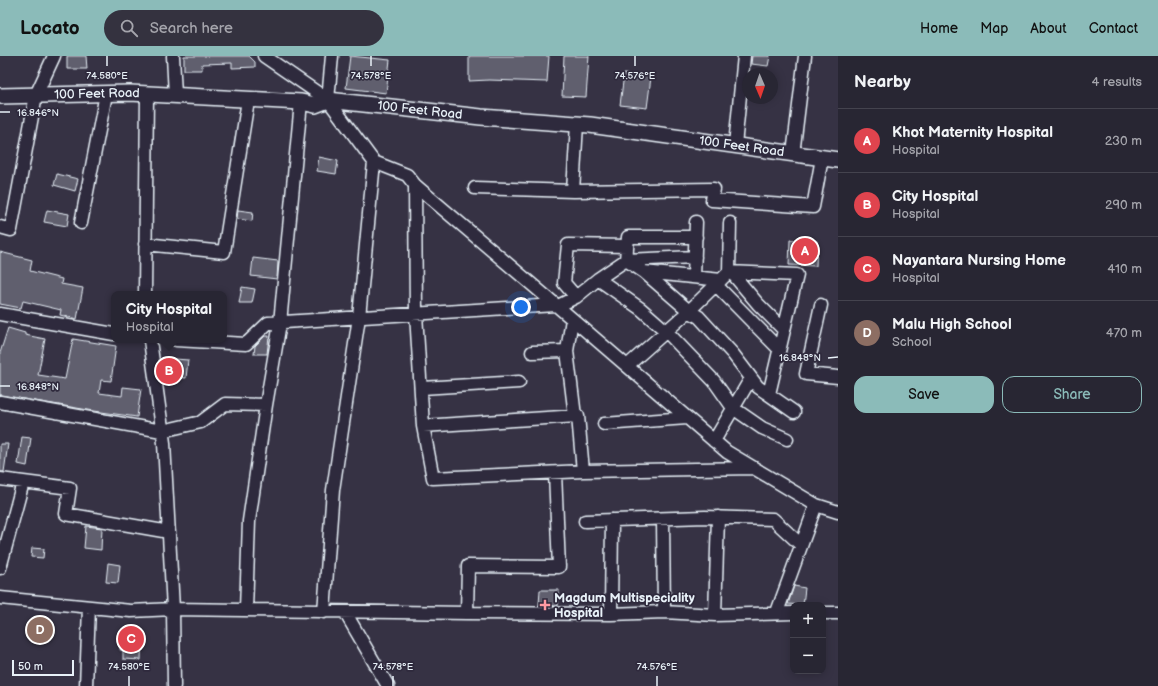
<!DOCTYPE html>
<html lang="en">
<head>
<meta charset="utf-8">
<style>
  :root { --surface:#282633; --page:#34323f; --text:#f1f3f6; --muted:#a5a5ac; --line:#44434e; --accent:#8bbbb9 }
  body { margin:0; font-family:"Balsamiq Sans",sans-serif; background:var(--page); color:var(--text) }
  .controls { position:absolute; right:12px; bottom:12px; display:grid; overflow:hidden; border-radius:8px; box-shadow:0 2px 10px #0003 }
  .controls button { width:36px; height:36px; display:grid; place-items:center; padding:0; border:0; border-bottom:1px solid var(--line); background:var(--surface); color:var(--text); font:20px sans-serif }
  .compass { position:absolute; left:742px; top:12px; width:36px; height:36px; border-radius:50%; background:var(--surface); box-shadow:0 2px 10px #0003; rotate:178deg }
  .scale { position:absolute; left:12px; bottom:10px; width:62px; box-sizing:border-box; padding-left:4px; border:2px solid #e8f1f8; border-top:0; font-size:11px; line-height:14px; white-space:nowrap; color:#e8f1f8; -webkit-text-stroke:3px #2f2a3d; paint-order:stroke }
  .you { position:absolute; left:521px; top:251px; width:14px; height:14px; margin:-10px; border:3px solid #fff; border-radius:50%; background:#1a73e8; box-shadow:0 0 0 6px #1a73e833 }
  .badge { display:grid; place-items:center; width:26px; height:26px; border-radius:50%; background:var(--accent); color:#fff; font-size:13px; font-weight:700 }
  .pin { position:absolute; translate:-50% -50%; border:2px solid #fff; box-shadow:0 1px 4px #0006 }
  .popup { position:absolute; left:111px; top:235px; width:116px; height:52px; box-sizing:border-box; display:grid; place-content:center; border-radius:8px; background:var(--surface); filter:drop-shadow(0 1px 3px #0005); font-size:13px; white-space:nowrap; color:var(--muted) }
  .popup b { font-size:15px; color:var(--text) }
  .popup::after { content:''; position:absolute; left:50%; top:100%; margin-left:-8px; border:8px solid transparent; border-top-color:var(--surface) }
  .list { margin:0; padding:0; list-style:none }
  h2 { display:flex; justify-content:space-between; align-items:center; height:52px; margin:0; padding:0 16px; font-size:17px }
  h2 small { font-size:13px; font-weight:400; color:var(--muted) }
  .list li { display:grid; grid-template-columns:26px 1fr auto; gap:12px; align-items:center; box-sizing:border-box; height:64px; padding:0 16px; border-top:1px solid var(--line) }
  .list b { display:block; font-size:15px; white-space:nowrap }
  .list p { margin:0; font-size:13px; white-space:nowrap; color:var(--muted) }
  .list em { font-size:13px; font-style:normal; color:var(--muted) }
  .actions { display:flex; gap:8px; padding:12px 16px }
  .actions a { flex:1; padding:9px 0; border:1px solid var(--accent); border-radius:12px; text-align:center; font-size:14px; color:var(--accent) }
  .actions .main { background:var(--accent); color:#111 }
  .icon { flex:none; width:22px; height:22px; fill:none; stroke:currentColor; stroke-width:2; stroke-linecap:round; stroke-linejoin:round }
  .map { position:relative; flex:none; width:838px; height:630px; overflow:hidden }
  header { display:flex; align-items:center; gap:24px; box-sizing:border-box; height:56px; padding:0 20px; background:var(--accent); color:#111 }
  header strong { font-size:19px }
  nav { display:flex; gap:22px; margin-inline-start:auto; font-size:14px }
  .search { width:280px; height:36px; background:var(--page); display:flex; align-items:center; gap:10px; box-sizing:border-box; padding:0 14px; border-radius:22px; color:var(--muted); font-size:15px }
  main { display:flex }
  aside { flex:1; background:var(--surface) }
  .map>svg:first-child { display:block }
  .building { fill:#605e6e; stroke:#e8f1f8 }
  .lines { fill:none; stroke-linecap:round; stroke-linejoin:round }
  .minor-casing { stroke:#e8f1f8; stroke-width:15 }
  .major-casing { stroke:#e8f1f8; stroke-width:18 }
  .minor { stroke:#2f2a3d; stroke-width:12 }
  .major { stroke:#2f2a3d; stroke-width:15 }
  .ticks { fill:none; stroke:#e8f1f8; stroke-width:1.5 }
  .poi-dot { fill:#ff9aa2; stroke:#2f2a3d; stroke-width:1.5 }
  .labels { text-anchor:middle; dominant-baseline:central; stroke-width:3.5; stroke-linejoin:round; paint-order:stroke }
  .street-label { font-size:13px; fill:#e8f1f8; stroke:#2f2a3d }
  .poi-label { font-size:13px; font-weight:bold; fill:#e8f1f8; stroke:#2f2a3d; text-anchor:start }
  .ticks-label { font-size:10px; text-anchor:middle; fill:#e8f1f8; stroke:#2f2a3d; stroke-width:3.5; stroke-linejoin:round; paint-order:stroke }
</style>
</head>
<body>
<header>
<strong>Locato</strong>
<div class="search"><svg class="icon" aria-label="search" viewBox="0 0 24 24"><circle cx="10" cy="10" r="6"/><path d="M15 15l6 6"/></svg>Search here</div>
<nav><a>Home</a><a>Map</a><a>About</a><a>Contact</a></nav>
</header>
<main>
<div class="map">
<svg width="838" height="630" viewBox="0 0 838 630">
  <rect width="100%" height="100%" fill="#363244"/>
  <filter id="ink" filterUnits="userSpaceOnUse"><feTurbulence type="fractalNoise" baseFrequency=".025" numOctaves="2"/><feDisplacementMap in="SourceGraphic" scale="8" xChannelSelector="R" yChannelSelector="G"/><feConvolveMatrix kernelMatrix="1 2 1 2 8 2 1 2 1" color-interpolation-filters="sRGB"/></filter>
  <g filter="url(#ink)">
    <!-- building -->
    <path class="building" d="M67,0h19l1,13h-20z
      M184,0h65l6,6v5l-23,1v-5l-30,1v6h-18z
      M350,0l40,4 -4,33 -40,-5z
      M469,0h80l-2,26 -58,-2 -20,1z
      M564,0h25l-3,41 -24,-1z
      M752,0h18l-2,10 -17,-2z
      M624,18l27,3 -4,31 -27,-3z
      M319,101l19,4 -2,13 -19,-3z
      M57,118l21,5 -3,12 -21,-6z
      M47,154l22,4 -2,12 -23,-4z
      M238,154l15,2 -1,9 -15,-2z
      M790,184l27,1 -1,25 -27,-1z
      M0,196l32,8 -2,11 32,8 -1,5 22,4 -6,31 -17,-4 1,-5 -38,-9 -2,7 -21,-4z
      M253,202l25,3 -1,18 -26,-3z
      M242,231l13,2 -3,14h-13z
      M8,272l17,5v2l20,4 -7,36 27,4 8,-40 43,7 -5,35 -10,-1 -2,13 23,3 1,-9 18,2 -4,28 -43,-6 -94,-16v-42z
      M265,280h4l-2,18h-13l1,-8z
      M162,302l26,2 -2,18 -23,-2z
      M22,381l9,1 -4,28 -9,-2z
      M0,388h8l-4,28h-4z
      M86,470l16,2 -1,22 -17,-2z
      M32,492l12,1 -1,9 -12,-1z
      M108,507l12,2 -2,18 -12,-1z
      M794,530l11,2 -2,17 -15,-1z
      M540,534h19l-1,16 -19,-1z
      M124,574l18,1 -1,29 -18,-1v-8l-3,-1v-12h4z"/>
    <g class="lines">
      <defs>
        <path id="minor" d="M173,0l2,39
          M264,0l64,44 46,62 33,13 8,10 141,120 171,147 89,53 22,7
          M328,44l4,-44
          M735,89l9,-89
          M793,98l12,-98
          M415,129l1,129 7,112 10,52 150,-7 170,-3
          M475,132l98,3 141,-2 -2,11 101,7 9,-49
          M573,135l4,-67
          M81,167l25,-129
          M0,171l11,3 25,-135 18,-39
          M145,188l79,8 24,-152
          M695,201l-69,3 2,-23h68
          M644,216l77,8
          M729,216l68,3 -28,119
          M731,216l27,32 26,26
          M694,221l2,-55
          M598,223l43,30 25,22 48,50 19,27 29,20 25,11
          M716,229l63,64
          M145,238l2,-200
          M576,241l-12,-14 4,-38 59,1
          M821,249l-15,69 32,3
          M558,250l18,-9 22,-18 28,-19 18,12 45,39 10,6 34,37 25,33 36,25
          M0,258l114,20
          M572,263l-5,32 8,65
          M150,284l14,103 9,166 1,77
          M176,284l70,4 22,-21 288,-18
          M532,296l35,-1
          M627,310l62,-55 40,-39 1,-49
          M422,332l97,-6
          M0,346l162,29 39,-9 24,-18 41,1
          M604,368l83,-6
          M423,370l155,-10 5,55
          M714,385l37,-63
          M0,423l70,9 -4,26 103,18
          M663,463l1,93
          M585,465l120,-4 68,2 28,26
          M0,512l23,-86
          M0,542l131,13 42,-2 294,4 144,1 53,-2 51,3 78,-2
          M246,554l3,-89 17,-116 14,-82 21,-221
          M324,556l9,-122 26,-173 15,-155
          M345,556l43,74
          M777,556l39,-107
          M467,557l1,-47 91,1 -4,-94
          M823,557h15
          M611,558l1,-94
          M715,559l3,-98
          M86,630l3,-79"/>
        <g id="major">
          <path id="s1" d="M0,40l130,-3 171,9 14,3 13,-5 153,17 109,8 248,35"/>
        </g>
      </defs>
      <!-- minor casing -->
      <use href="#minor" class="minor-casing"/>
      <!-- major casing -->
      <use href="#major" class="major-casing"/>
      <!-- minor -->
      <use href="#minor" class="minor"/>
      <!-- major -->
      <use href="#major" class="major"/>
    </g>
  </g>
  <!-- ticks -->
  <path class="ticks" d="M107,0v10M371,0v10M635,0v10M0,56h10M828,302l10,-1M0,330h10M129,620v10M393,620v10M657,620v10"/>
  <!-- markers -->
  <path class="poi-dot" d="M543 543h4v4h4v4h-4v4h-4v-4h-4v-4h4z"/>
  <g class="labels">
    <!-- street labels -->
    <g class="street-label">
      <text stroke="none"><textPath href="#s1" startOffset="97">100 Feet Road</textPath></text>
      <text stroke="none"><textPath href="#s1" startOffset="422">100 Feet Road</textPath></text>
      <text stroke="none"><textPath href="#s1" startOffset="746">100 Feet Road</textPath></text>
    </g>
    <!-- poi labels -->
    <g class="poi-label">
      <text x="554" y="542">Magdum Multispeciality<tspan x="554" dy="15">Hospital</tspan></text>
    </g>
  </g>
  <g class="ticks-label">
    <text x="107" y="23">74.580°E</text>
    <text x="371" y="23">74.578°E</text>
    <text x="635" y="23">74.576°E</text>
    <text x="38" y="60">16.846°N</text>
    <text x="800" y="305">16.848°N</text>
    <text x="38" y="334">16.848°N</text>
    <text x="129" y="614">74.580°E</text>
    <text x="393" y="614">74.578°E</text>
    <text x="657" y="614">74.576°E</text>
  </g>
</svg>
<div class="controls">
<button>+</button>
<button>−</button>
</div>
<svg class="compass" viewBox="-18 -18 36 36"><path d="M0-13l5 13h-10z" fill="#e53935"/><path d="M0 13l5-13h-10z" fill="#a5a5ac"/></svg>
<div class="scale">50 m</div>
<div class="you"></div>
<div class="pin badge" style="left:805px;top:195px;background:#e0444e">A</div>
<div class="pin badge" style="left:169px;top:315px;background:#e0444e">B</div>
<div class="popup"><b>City Hospital</b>Hospital</div>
<div class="pin badge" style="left:131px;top:583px;background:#e0444e">C</div>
<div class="pin badge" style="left:40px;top:574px;background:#8d6e63">D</div>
</div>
<aside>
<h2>Nearby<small>4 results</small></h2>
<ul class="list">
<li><span class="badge" style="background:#e0444e">A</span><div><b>Khot Maternity Hospital</b><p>Hospital</p></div><em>230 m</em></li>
<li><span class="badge" style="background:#e0444e">B</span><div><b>City Hospital</b><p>Hospital</p></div><em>290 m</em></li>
<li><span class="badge" style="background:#e0444e">C</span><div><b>Nayantara Nursing Home</b><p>Hospital</p></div><em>410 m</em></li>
<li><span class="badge" style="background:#8d6e63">D</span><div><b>Malu High School</b><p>School</p></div><em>470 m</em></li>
</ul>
<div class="actions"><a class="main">Save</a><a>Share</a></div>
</aside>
</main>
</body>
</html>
